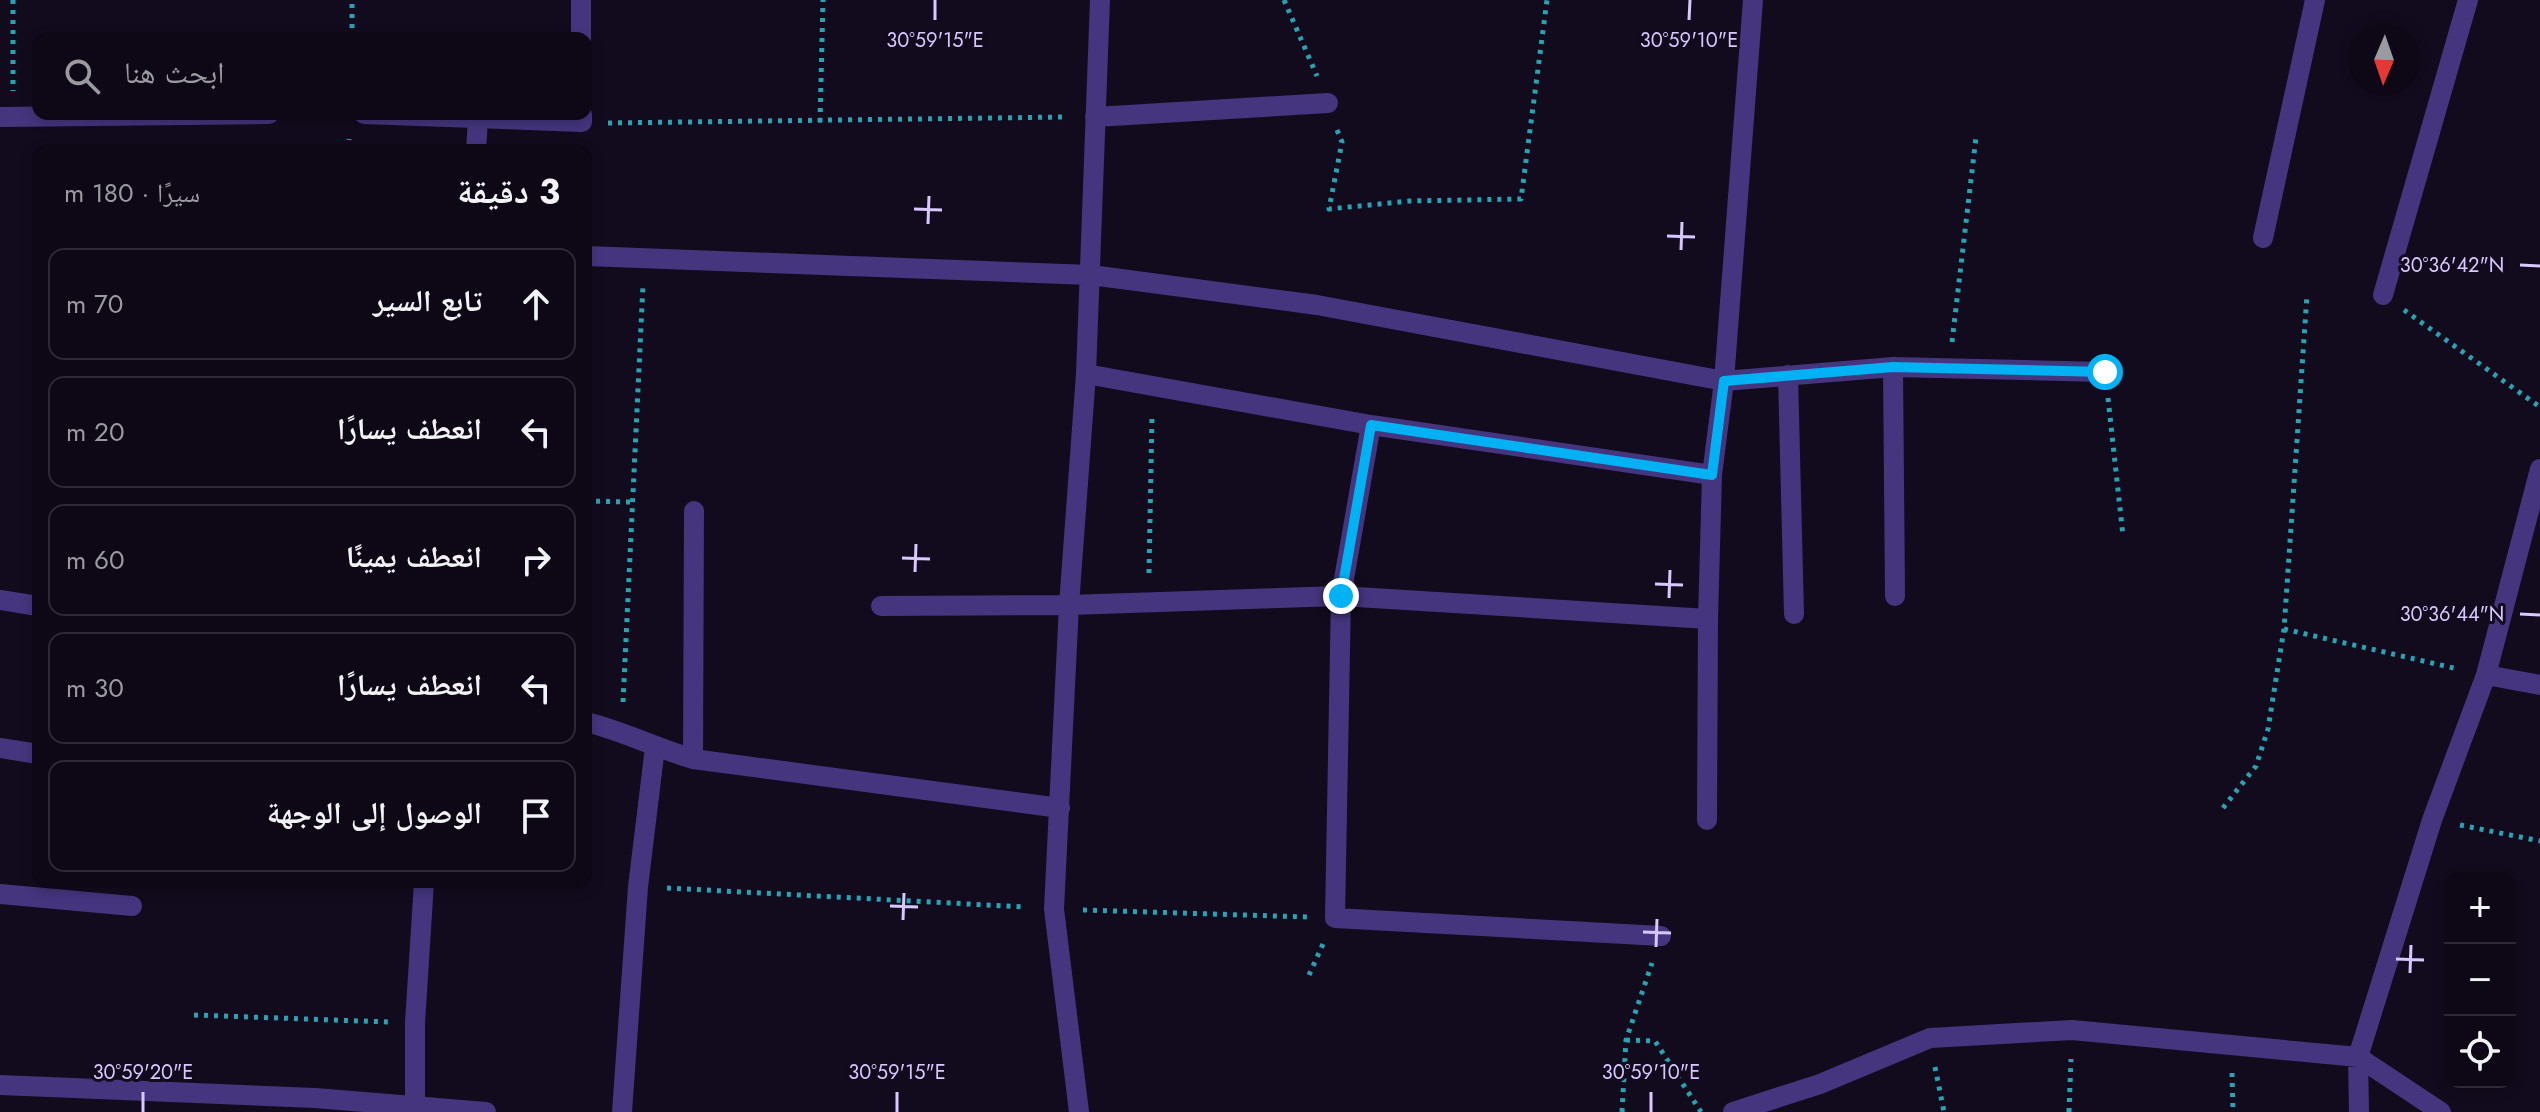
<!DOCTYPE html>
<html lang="ar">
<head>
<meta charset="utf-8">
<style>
  :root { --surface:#0e0816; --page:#17111f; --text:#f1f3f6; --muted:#9b9aa1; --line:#2e2935 }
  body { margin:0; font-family:Jost,"Noto Naskh Arabic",sans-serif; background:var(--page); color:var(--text); direction:rtl }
  .controls { position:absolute; right:24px; bottom:24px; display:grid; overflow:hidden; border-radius:16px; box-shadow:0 4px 12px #0003 }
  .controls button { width:72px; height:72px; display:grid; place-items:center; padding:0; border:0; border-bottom:2px solid var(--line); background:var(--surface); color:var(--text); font:40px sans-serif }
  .compass { position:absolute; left:2348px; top:24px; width:72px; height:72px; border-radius:50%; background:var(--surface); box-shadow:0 4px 12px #0003; rotate:182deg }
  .stop { position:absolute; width:24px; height:24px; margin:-18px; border:6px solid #00b1f3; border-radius:50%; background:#fff }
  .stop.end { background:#00b1f3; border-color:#fff; box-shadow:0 2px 8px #0008 }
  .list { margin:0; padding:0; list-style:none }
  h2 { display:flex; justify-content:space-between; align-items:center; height:104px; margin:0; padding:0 32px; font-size:34px }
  h2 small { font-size:26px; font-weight:400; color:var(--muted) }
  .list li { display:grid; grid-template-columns:52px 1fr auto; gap:24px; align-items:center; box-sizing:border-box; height:112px; margin:0 16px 16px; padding:0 16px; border:2px solid var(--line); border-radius:16px }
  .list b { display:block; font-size:30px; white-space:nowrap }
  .list em { font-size:26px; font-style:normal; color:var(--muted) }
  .icon { flex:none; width:44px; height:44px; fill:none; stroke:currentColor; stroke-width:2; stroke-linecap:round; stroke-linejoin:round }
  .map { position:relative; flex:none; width:2540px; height:1112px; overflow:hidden; direction:ltr }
  .search { position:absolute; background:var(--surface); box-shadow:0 4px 12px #0003; left:32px; top:32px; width:560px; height:88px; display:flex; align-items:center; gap:20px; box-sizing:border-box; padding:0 28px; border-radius:16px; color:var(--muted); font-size:30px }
  .panel { position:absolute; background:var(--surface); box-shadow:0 4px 12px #0003; left:32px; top:144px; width:560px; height:744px; border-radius:16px; direction:rtl }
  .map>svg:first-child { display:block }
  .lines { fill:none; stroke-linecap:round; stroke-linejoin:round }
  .path { stroke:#29a2b2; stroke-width:5; stroke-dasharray:4 6; stroke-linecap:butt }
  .minor { stroke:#44357e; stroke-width:20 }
  .route { stroke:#00b1f3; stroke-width:10 }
  .ticks { fill:none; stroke:#d8c8ff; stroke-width:3 }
  .ticks-label { font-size:20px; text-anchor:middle; fill:#d8c8ff; stroke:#120b1e; stroke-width:6; stroke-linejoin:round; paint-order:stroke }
</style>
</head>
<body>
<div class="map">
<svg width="2540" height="1112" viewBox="0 0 2540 1112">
  <rect width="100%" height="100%" fill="#120b1e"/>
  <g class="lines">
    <!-- path -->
    <path class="path" d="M13,0v91
      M1284,0l33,76
      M352,38v-38
      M820,122l3,-122
      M608,123l458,-6
      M1337,130l5,12 -13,67 80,-8 112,-2 26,-199
      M348,150l1,-11
      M2404,310l136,97
      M1952,342l24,-205
      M2108,398l15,138
      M586,501l45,1
      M1149,573l3,-158
      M2284,629l174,40
      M623,702l20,-417
      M2223,808l33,-42 12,-37 16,-100 23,-334
      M2460,825l80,16
      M667,888l358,19
      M1083,910l226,7
      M1309,975l14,-31
      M194,1015l195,7
      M1626,1040l29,1 46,71
      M1935,1067l9,45
      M2232,1073l1,39
      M1622,1112l4,-72 26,-77
      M2069,1112l2,-53"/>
    <!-- minor -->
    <path class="minor" d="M581,0v38
      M364,114l218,8v-8
      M0,117l269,-3
      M1095,117l233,-14
      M476,150l2,-30
      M2263,238l52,-238
      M586,256l505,19 226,30 407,76 169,-14 212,5
      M2383,295l85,-295
      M1893,367l2,229
      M1086,374l14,-374
      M1788,375l6,239
      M1371,425l-30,171 -6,322 326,18
      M0,600l38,6
      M881,606l188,-1 272,-9 367,23
      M2486,675l54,10
      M586,722c37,9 70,26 107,37l367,49
      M0,748l38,6
      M693,759l1,-248
      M1707,820l1,-201 4,-144 12,-94 29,-381
      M0,894l132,12
      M0,1085l315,13 171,14
      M415,1112v-89l9,-141
      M622,1112l16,-225 17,-140
      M1079,1112l-25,-203 15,-304 17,-231 285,51 341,50
      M1733,1112l87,-28 110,-46 142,-8 286,27 83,55
      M2359,1112l-1,-55 74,-237 54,-145 54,-206"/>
  </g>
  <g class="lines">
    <!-- route -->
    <path class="route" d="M1341,596l30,-171 341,50 12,-94 169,-14 212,5"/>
  </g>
  <!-- ticks -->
  <path class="ticks" d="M935,20v-20M1689,20l1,-20M914,209l28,1M928,224l1,-28M1667,236l28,1M1681,250l1,-28M2520,265l20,1M902,558l28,1M915,572l1,-28M1655,584l28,1M1669,598l1,-28M2520,614l20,1M890,906l28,1M903,920l1,-27M1643,932l28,1M1656,947l1,-28M2396,959l28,1M2410,973l1,-28M143,1112v-20M897,1112v-20M1651,1112v-20"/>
  <g class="ticks-label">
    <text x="935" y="47">30°59'15"E</text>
    <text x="1689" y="47">30°59'10"E</text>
    <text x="2452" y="272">30°36'42"N</text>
    <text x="2452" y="621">30°36'44"N</text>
    <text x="143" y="1079">30°59'20"E</text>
    <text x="897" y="1079">30°59'15"E</text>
    <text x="1651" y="1079">30°59'10"E</text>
  </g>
</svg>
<div class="controls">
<button>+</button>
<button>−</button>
<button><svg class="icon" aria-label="locate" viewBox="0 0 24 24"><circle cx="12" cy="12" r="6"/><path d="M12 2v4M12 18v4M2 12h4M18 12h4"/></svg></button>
</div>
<svg class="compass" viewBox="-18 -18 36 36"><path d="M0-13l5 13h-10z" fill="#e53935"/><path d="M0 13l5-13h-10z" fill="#9b9aa1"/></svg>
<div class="stop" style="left:2105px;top:372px"></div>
<div class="stop end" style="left:1341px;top:596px"></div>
<div class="search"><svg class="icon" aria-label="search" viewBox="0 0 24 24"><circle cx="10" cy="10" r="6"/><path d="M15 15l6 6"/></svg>ابحث هنا</div>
<section class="panel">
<h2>3 دقيقة<small>سيرًا · 180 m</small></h2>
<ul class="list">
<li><svg class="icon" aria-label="ahead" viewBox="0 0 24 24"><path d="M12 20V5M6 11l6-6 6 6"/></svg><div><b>تابع السير</b></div><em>70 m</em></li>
<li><svg class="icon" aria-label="left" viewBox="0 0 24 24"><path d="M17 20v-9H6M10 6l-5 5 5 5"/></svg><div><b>انعطف يسارًا</b></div><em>20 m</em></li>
<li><svg class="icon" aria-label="right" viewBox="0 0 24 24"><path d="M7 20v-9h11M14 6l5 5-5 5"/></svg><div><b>انعطف يمينًا</b></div><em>60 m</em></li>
<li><svg class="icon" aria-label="left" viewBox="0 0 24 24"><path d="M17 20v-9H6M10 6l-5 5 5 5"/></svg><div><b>انعطف يسارًا</b></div><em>30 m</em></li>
<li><svg class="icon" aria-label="arrive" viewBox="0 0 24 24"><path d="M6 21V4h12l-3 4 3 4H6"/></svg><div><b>الوصول إلى الوجهة</b></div></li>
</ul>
</section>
</div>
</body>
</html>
